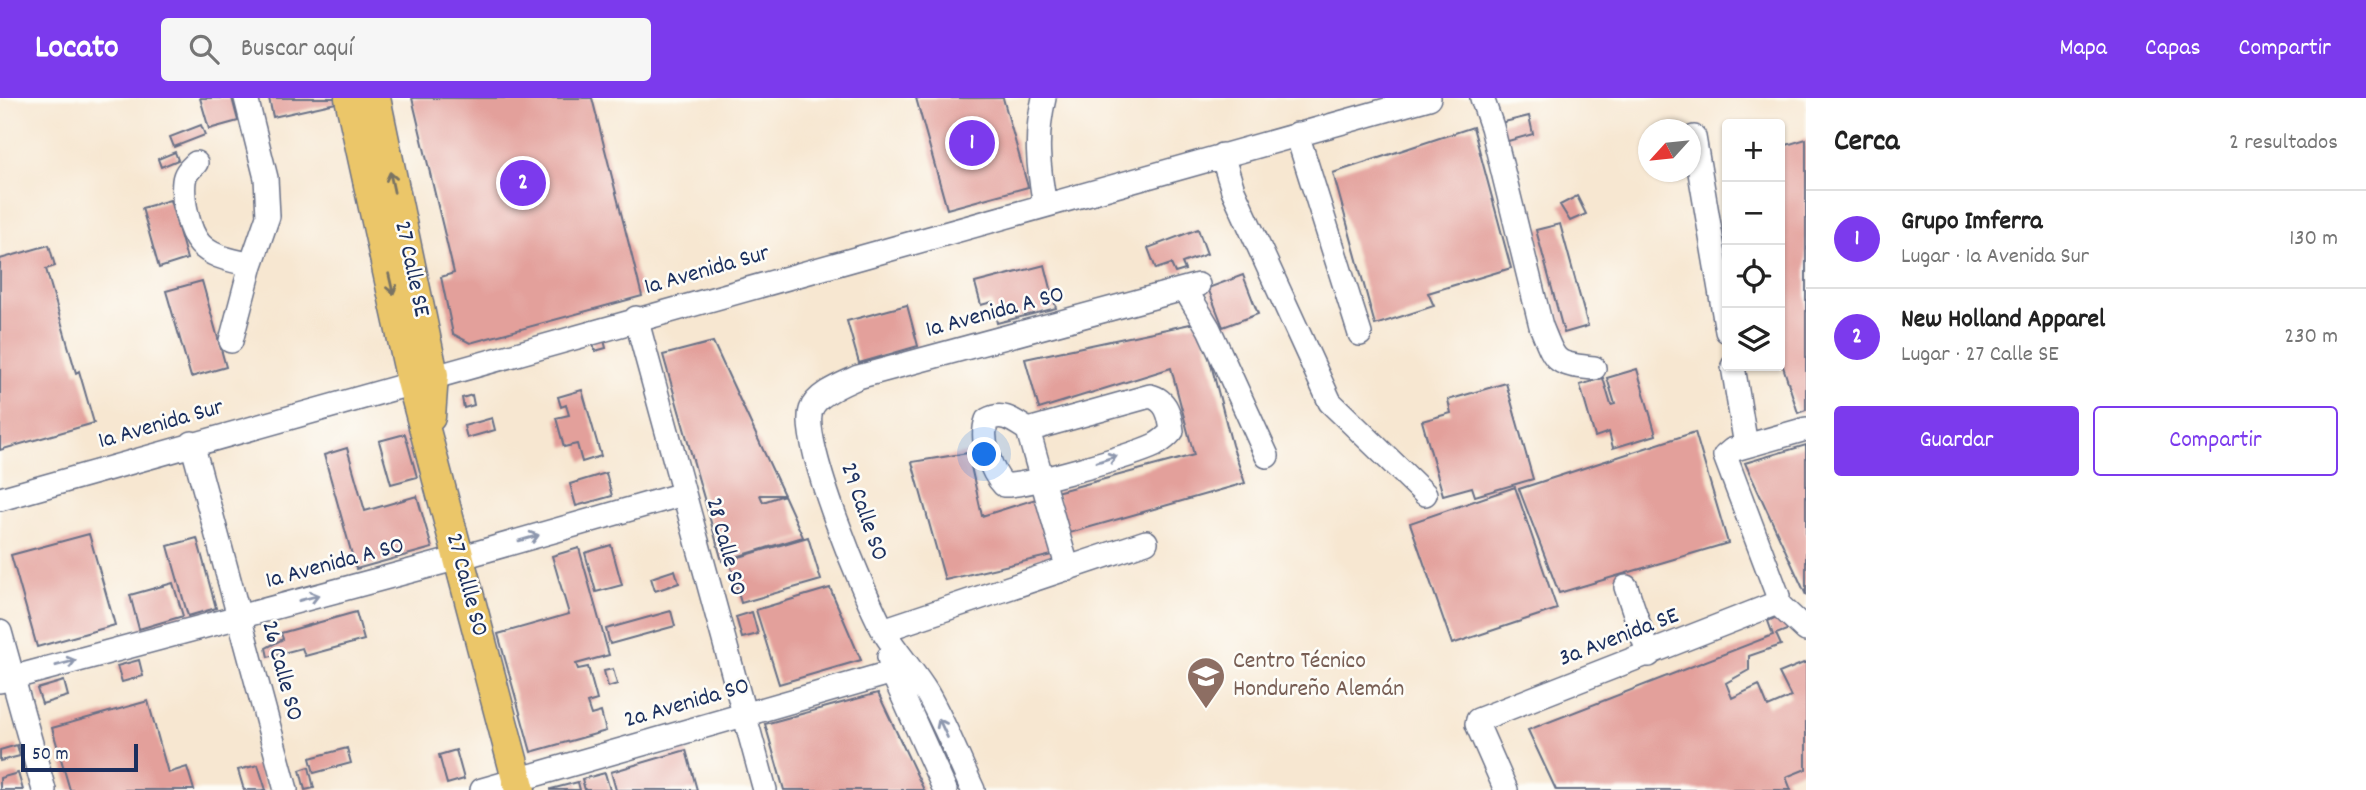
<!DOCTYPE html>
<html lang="es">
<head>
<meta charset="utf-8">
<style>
  :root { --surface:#fff; --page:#f6f6f6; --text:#222; --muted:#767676; --line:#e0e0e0; --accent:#7c3aed }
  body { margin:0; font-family:Dekko,sans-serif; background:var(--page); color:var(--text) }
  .controls { position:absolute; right:21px; top:21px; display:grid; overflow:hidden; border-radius:7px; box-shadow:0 2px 5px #0004 }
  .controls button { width:63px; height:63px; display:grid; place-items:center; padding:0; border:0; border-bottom:2px solid var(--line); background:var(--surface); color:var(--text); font:35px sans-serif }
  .compass { position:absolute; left:1638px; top:21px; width:63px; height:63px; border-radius:50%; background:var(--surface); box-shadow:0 2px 5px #0004; rotate:243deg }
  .scale { position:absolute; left:21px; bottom:18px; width:117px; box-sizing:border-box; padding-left:7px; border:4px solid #1b2f5e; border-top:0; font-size:19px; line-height:24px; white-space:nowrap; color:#1b2f5e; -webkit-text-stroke:5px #fdfcf7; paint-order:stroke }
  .you { position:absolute; left:985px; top:357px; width:24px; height:24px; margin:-18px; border:5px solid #fff; border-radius:50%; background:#1a73e8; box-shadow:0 0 0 10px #1a73e833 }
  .badge { display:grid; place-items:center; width:46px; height:46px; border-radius:50%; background:var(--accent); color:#fff; font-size:23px; font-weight:700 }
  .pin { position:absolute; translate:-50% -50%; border:4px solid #fff; box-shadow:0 2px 7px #0006 }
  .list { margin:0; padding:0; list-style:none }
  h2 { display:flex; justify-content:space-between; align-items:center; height:91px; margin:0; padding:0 28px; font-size:30px }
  h2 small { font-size:23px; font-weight:400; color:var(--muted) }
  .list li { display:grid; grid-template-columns:46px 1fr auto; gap:21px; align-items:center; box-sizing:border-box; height:98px; padding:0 28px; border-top:2px solid var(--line) }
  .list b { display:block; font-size:26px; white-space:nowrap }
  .list p { margin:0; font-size:23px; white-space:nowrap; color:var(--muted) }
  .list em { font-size:23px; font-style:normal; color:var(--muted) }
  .actions { display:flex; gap:14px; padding:21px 28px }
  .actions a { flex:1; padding:16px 0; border:2px solid var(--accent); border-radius:7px; text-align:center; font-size:24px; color:var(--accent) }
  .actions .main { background:var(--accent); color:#fff }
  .icon { flex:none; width:38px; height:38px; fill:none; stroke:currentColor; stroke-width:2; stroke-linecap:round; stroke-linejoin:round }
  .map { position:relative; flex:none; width:1806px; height:692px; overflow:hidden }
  header { display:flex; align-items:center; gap:42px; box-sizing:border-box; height:98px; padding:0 35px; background:var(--accent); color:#fff }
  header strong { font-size:33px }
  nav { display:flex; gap:38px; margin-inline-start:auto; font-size:24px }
  .search { width:490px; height:63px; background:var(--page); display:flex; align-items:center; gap:18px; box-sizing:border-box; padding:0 24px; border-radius:7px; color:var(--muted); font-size:26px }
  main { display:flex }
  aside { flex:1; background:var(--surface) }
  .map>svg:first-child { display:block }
  .building { fill:#e3a09b }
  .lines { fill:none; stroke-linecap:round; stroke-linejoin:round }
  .minor-casing { stroke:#686f86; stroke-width:26 }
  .major-casing { stroke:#686f86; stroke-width:33 }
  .minor { stroke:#fff; stroke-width:23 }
  .major { stroke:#ebc669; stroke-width:30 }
  .oneway { stroke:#797363 }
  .oneway2 { stroke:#8d97ae }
  .labels { text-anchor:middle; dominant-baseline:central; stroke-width:5; stroke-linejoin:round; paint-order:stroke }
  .street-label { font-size:24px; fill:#1b2f5e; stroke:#fdfcf7 }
  .education-label { font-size:24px; fill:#785e54; stroke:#fdfcf7; text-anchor:start }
</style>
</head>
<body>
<header>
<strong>Locato</strong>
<div class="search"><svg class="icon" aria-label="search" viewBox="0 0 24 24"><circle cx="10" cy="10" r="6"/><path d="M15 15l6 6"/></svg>Buscar aquí</div>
<nav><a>Mapa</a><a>Capas</a><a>Compartir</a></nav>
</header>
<main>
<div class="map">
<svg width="1806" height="692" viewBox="0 0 1806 692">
  <rect width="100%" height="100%" fill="#fdfcf7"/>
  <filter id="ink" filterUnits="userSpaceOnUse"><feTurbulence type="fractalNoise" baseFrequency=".0143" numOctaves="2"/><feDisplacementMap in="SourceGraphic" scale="14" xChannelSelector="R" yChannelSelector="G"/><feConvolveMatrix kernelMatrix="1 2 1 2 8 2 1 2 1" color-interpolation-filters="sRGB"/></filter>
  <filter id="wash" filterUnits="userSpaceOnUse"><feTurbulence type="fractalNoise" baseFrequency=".00686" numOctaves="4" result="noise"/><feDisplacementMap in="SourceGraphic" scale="28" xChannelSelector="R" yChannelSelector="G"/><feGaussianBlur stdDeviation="1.57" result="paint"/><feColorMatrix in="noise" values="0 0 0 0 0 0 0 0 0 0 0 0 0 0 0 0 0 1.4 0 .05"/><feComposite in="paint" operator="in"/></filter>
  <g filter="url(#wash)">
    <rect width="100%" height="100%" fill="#f7e7d1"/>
    <g id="blocks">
      <!-- building -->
      <path class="building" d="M200,0h32l6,23 -29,8z
        M269,0h66l1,5 -63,14z
        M412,0h180l50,198 -172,47 -17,-9 -12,-57 13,-4z
        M916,0h87l25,89 -81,22z
        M1529,18l4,18 -32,9 -5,-19z
        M201,27l4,10 -31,12 -4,-10z
        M1473,29l38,141 -83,25 6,13 -59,19 -42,-152z
        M1806,41v271l-8,3 -18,-56v-210z
        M175,54l3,8 -17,7 -3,-8z
        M1577,98l9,18 -16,7 -10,-16z
        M170,102l17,59 -28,9 -17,-60z
        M1560,126l28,102 -24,7 -28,-103z
        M1198,131l9,25 -25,9 3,7 -10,3 -4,-9 -15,5 -8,-21z
        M49,147l6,21 -9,3 30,104 3,-2 15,52 -94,27v-191z
        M1045,167l11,43 -59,15 -5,-21 -11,3 -6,-22z
        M1243,177l15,39 -35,13 -15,-39z
        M202,183l24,86 -35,10 -25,-86z
        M907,207l11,41 -59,17 -12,-42z
        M1200,224l32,123 13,38 -179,51 -10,-42 138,-37 -23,-87 -132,41 -14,-50z
        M603,238l3,12 -11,3 -3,-11z
        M713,244l71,153h-24l3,7 21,-7 19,42 -81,24 -59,-206z
        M1637,271l19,66 -43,13 -4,-16 -14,5 -15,-52 23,-7 8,27 4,-1 -8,-26z
        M1506,285l27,96 -58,17 -3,-9 -29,8 -21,-74 29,-8 -3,-13z
        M582,292l19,66 -19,6 -5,-18 -13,3 -8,-29 13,-3 -3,-10 -5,2 -3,-10z
        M472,297l2,10 -10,3 -2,-10z
        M492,320l3,12 -28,8 -3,-12z
        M1695,334l33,111 -169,50 -40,-104z
        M405,336l12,43 -26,7 -12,-43z
        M1806,347v150l-61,-132z
        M347,350l18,63 52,-15 15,52 -76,21 -32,-114z
        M968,355l14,63 57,-18 13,57 -107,25 -33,-118z
        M606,375l6,23 -36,10 -6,-22z
        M1515,389l42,122 -105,35 -42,-121z
        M89,436l26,91 -78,22 -26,-92z
        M808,439l13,43 -80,23 -12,-43z
        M197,440l19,70 -28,8 -20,-70z
        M611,447l11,40 -26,7 -11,-39z
        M579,450l30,107 -33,9 2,5 10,-2 9,33 -10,3 4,12 10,-3 5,19 -75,21 -33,-118 71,-20 -17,-58z
        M675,472l4,13 -24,8 -4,-13z
        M173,485l10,33 -44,13 -9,-34z
        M830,490l31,72 -82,24 -23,-74z
        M671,513l4,15 -65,18 -4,-15z
        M356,514l8,28 -59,16 -3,-8 -34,9 -2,-9 17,-9 -2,-6z
        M752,514l6,22 -16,4 -6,-21z
        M1785,515l7,15 -16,6 5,11 -32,11v14l-23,13 6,15 27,-13 9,22 23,-10 -12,-24 27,-11v107l-20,8 5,13h-235l-28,-60 245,-95 -5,-14z
        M139,562l4,16 -21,6 -5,-16z
        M613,571l4,15 -9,3 -4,-16z
        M64,583l4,15 -26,8 -5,-15z
        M878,595l46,97h-140l-19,-66z
        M148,603l20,72 19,-6 7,23h-124l-18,-62z
        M17,647l3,11 -20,5v-11z
        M347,650l4,15 -37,10 -4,-15z
        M456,652l8,29 -17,5 -8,-29z
        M686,652l11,40h-81l-5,-18z
        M258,667l8,25h-22l-6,-20z
        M309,669l5,21 -9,2 -5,-20z
        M18,675l5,17h-23v-12z
        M605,675l5,17h-25l-3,-11z
        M578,684l2,8h-29v-1z"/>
    </g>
  </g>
  <g filter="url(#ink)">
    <use href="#blocks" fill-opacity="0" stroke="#686f86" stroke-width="2"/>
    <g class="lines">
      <defs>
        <path id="minor" d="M1044,0c-9,38 -6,69 1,107
          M1482,0l10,29 49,199c15,37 13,38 53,42
          M1297,36l63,200
          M1694,39l33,194
          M1222,57l11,35 97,212 95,92
          M196,65c-5,5 -11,9 -12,18 -2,17 4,50 16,63 13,14 33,16 51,21
          M1185,191l24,40 58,127
          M636,220l129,472
          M231,243l20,-76 17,-49 -2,-38 -20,-80
          M1733,268l13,80
          M1028,332l122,-34c17,4 20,20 22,35 -5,6 -10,10 -17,14 -21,10 -130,42 -151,40 -14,-14 -24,-46 -17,-65 16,-9 27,1 41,10 13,46 26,93 40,139
          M192,345l94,347
          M0,401l1429,-401
          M1626,489l23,68
          M1777,505l1,-7 -53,-140 7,-6 74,-21
          M1777,505l29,27
          M883,532l263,-88
          M0,534l44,158
          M889,559l3,15 53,118
          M0,583l459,-123 224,-64
          M482,692l425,-122
          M973,692c-15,-32 -28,-66 -46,-97 -13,-21 -30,-40 -43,-61 -19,-34 -84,-190 -73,-222 5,-16 32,-26 47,-33l340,-92
          M1506,692l-29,-66 1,-4 299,-117"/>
        <path id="major" d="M350,0l62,283 108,409
          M375,0l58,277 -3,42"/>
      </defs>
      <!-- minor casing -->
      <use href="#minor" class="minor-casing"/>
      <!-- major casing -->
      <use href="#major" class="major-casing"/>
      <!-- minor -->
      <use href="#minor" class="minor"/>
      <!-- major -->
      <use href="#major" class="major"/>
    </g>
    <!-- one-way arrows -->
    <defs><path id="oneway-shaft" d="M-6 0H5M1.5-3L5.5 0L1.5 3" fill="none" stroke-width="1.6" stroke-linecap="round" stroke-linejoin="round" transform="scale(1.75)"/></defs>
    <g class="oneway">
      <use href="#oneway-shaft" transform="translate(392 84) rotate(-102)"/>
      <use href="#oneway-shaft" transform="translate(391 186) rotate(77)"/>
    </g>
    <g class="oneway2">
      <use href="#oneway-shaft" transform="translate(1107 361) rotate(-17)"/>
      <use href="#oneway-shaft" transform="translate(529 440) rotate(-16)"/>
      <use href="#oneway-shaft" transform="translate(309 500) rotate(-15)"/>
      <use href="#oneway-shaft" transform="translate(66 565) rotate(-15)"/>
      <use href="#oneway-shaft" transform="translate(943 630) rotate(-115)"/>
    </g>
  </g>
  <!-- icons -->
  <defs>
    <symbol id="school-pin" viewBox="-11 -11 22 30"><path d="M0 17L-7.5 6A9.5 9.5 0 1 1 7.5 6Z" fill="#8d6e63" stroke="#fdfcf7"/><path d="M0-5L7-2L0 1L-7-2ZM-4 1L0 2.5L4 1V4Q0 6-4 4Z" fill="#fff"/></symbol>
  </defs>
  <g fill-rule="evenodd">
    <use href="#school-pin" x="1184" y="556" width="44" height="60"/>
  </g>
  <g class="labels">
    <!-- street labels -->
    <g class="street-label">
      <text transform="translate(411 171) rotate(78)">27 Calle SE</text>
      <text transform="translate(707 173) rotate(-16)">1a Avenida Sur</text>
      <text transform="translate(995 215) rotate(-15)">1a Avenida A SO</text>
      <text transform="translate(161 327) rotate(-16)">1a Avenida Sur</text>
      <text transform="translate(863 414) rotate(71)">29 Calle SO</text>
      <text transform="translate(725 449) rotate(75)">28 Calle SO</text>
      <text transform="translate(335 466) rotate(-15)">1a Avenida A SO</text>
      <text transform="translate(466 487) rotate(75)">27 Callle SO</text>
      <text transform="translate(1619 540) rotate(-21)">3a Avenida SE</text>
      <text transform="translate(281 573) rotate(75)">26 Calle SO</text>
      <text transform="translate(687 606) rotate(-16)">2a Avenida SO</text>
    </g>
    <!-- education labels -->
    <g class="education-label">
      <text x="1233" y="564">Centro Técnico<tspan x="1233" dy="28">Hondureño Alemán</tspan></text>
    </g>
  </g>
</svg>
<div class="controls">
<button>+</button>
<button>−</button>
<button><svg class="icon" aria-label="locate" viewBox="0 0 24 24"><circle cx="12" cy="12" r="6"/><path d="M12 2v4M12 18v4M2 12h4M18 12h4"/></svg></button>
<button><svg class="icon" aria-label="layers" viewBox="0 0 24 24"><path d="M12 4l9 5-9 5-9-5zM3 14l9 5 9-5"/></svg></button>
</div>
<svg class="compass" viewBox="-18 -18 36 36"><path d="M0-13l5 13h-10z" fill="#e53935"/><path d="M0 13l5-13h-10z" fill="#767676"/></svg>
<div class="scale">50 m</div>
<div class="you"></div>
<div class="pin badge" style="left:972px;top:45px">1</div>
<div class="pin badge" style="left:523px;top:85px">2</div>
</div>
<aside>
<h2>Cerca<small>2 resultados</small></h2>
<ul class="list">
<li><span class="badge">1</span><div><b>Grupo Imferra</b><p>Lugar · 1a Avenida Sur</p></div><em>130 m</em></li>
<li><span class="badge">2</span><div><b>New Holland Apparel</b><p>Lugar · 27 Calle SE</p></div><em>230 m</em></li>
</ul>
<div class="actions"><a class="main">Guardar</a><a>Compartir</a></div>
</aside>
</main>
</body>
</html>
